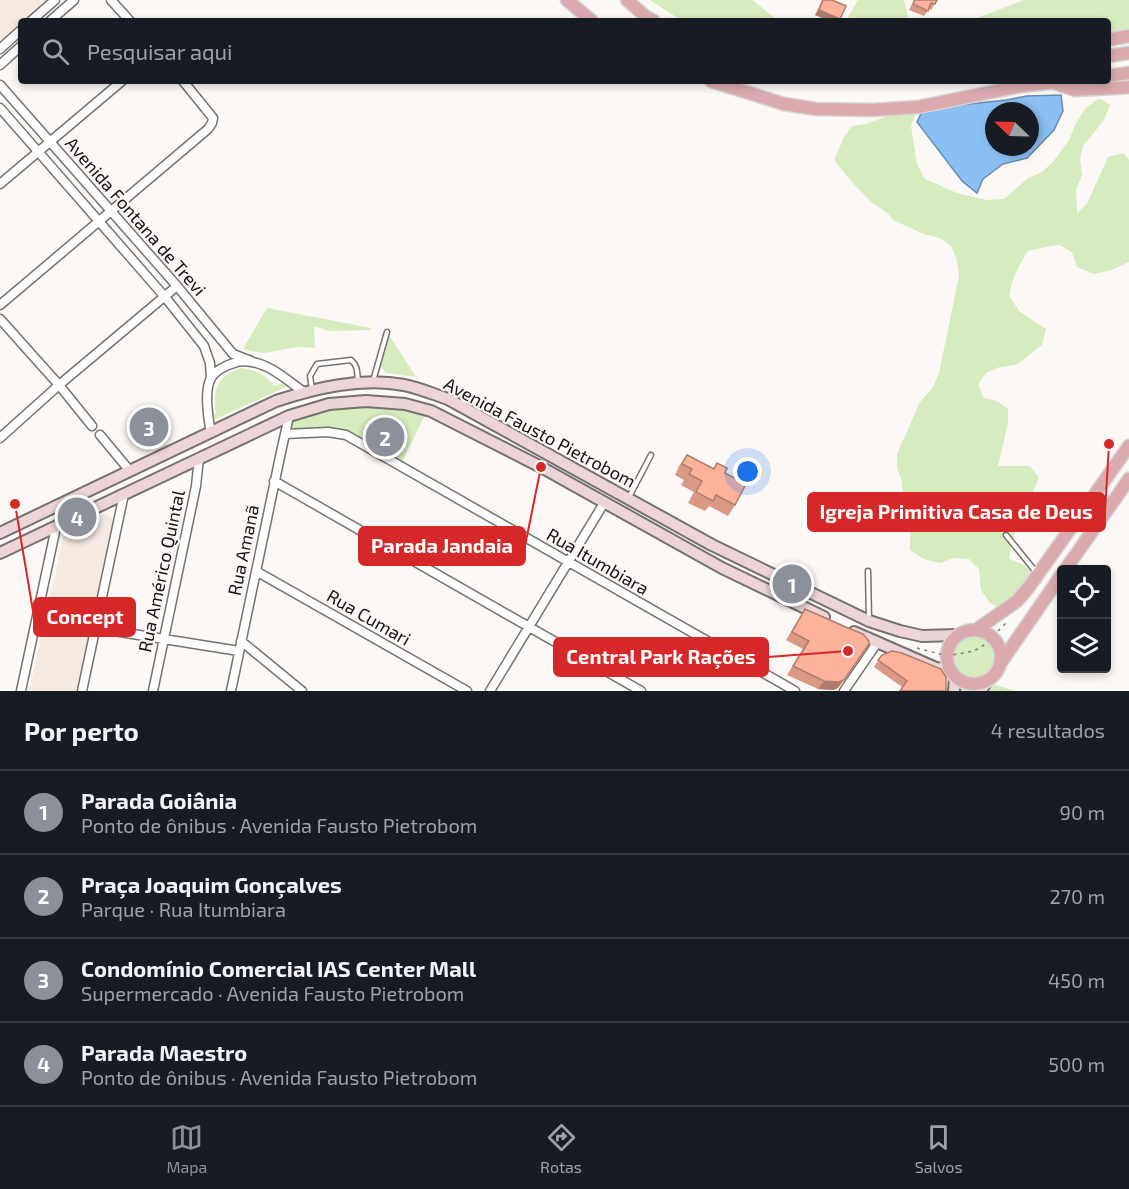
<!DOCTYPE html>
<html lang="pt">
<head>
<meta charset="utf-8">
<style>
  :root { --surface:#171b24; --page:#20242c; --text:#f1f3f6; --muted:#9ea1a6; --line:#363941; --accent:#8c9099 }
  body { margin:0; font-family:"Exo 2",sans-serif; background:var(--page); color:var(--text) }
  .controls { position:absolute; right:18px; bottom:18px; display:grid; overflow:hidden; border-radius:6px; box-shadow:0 3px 9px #0003 }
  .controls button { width:54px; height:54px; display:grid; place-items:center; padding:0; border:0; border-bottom:2px solid var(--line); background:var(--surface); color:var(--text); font:30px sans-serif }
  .compass { position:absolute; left:985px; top:102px; width:54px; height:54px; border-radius:50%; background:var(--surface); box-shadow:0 3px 9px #0003; rotate:293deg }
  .you { position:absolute; left:748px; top:472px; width:21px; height:21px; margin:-15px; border:4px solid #fff; border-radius:50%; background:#1a73e8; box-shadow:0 0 0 9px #1a73e833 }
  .badge { display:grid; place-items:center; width:39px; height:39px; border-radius:50%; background:var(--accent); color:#fff; font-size:20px; font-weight:700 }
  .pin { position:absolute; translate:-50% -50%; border:3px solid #fff; box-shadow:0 2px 6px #0006 }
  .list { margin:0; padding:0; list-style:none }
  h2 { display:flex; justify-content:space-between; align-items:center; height:78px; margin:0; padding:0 24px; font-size:26px }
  h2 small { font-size:20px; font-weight:400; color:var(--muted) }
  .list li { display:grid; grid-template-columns:39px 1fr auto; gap:18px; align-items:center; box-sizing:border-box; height:84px; padding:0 24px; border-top:2px solid var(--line) }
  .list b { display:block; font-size:22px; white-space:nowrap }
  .list p { margin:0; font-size:20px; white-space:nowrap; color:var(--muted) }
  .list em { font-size:20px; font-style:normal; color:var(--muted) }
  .icon { flex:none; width:33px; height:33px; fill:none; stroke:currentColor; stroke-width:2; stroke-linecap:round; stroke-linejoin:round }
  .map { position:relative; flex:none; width:1129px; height:691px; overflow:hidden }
  .search { position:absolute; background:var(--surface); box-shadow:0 3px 9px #0003; left:18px; right:18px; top:18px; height:66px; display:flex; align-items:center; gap:15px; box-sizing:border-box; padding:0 21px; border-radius:6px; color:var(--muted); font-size:22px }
  .sheet { height:414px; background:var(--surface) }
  nav { display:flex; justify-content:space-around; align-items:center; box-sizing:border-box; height:84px; border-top:2px solid var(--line); background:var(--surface); font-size:16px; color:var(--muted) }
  nav a { display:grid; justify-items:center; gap:3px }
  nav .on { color:var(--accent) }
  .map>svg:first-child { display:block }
  .built { fill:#f5eae2 }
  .green { fill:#d6ebbe }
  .water { fill:#8bc0f4; stroke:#678cb0; stroke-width:1.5; fill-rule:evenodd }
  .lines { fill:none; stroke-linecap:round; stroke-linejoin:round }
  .lane-casing { stroke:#767270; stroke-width:7 }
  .street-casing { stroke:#767270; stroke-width:11 }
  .secondary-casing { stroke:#767270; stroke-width:14 }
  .primary-casing { stroke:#d5d5d4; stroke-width:15 }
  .path { stroke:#817f7d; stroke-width:1.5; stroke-dasharray:3 4.5; stroke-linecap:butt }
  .lane { stroke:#fff; stroke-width:4 }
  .street { stroke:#fff; stroke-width:8 }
  .secondary { stroke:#edd5d7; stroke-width:10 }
  .primary { stroke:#dbaaaf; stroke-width:12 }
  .wall { fill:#d99985 }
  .shaded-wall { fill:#b07d6c }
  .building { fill:#fcb29b; stroke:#b07d6c; stroke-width:1.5 }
  .labels { text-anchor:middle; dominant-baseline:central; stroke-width:4.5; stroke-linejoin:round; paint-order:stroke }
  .street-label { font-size:18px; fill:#141312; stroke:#fcf8f5 }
  .leader { fill:none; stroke:#d62828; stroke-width:2 }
  .callout-dot { fill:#d62828; stroke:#fcf8f5; stroke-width:2 }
  .callout { fill:#d62828; stroke:#d62828; stroke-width:2 }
  .callout-label { font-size:20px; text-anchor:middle; font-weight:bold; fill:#fff }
</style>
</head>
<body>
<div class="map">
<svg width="1129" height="691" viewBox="0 0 1129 691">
  <rect width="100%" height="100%" fill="#fcf8f5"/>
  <!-- built -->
  <path class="built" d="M0,0h48l-24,21h-3v3l-21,18z
    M104,514l7,3 3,7 -38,167h-47l34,-153 7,-8 29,-15z"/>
  <!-- green -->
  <path class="green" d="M650,0h102l27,21h-97z
    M858,0h46l5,21h-63z
    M1024,0h105v35l-21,2v-16h-139z
    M1099,98l11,7 -6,15 -21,26 -3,14 2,15 -6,15 1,23 10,-9 21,-47 16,-4 5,7v102l-18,8 -17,4 -17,-7 -5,-15 -12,-7 -15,2 -17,4c-9,14 -16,27 -19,44l10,16 27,18 -4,16 -26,20 -16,2 -14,6 -8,11 6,14 13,3 11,8v14l-10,43h32l9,12 -28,64 -2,17 15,6 13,12 -32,33 -15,-7 -9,-13 -2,-21 -10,-10 -15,-1 -14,5 -16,-4 -14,-9v-18l-7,-17 -1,-33 -5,-14v-14l23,-52 13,-15 6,-14 20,-97 -2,-16 -6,-14 -11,-8 -16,-4 -29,-13 -10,-10 -14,-9 -20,-21 -17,-21 10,-23 8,-11 15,-2 35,-14 15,1 -6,15 6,38 8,15 32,14 29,7 18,-1 24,-21 14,-6 11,-10 16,-22 7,-17 9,-14z
    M267,308l104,20v2l-42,1 -15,-5 1,22 -18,-1 -33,6 -20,-3v-3z
    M387,332l29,45 -30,-4 -8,-9z
    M241,368c15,2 24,6 33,18l9,-3 5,3 -77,35v-5l5,-3c-4,-23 2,-38 25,-45z
    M361,407h30l34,8 -23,47 -55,-31 -22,-2 -37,2 4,-12 39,-11z
    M951 658a23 23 0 1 1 46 0a23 23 0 1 1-46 0Z
    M955,677l6,5 9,3h8l8,-3 29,9h-61z"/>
  <!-- water -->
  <path class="water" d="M1061,95l2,16 -9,19 -27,28 -24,6 -20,15 -6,14 -15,-12 -45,-59 6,-13 83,-9 21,-4zM994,111h36v36h-36z"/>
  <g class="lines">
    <defs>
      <path id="lane" d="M373,381l14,-49
        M312,389l-2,-13 7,-12 34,-4c7,6 6,12 7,21
        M629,497l22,-42
        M1006,535l30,37
        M868,571l1,49"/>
      <path id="street" d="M111,0l19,21
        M31,21l24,-21
        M50,21l24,-21
        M0,49l21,-19
        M0,65l21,-19
        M0,85l177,201 56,68 18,7
        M0,108l165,189 39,49 6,17 1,15
        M0,184l122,-103
        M0,305l208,-176 4,-6 1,-5 -30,-37
        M0,319l59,66 33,41
        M211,433c-3,-14 -7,-43 0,-55 4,-7 15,-13 23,-15 5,-2 12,-2 18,-1 19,3 36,19 52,30
        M285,434l43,-2 18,3 449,256
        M100,435l30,36
        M0,438l59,-53 118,-99
        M274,481l367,210
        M256,571l211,120
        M95,628l144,23
        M241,641l61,50
        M21,691l35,-164
        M82,691l42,-197
        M153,691l43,-205 3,-28
        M231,691l50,-239 8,-36
        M490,691l114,-188
        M844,691l33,-48"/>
      <path id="secondary" d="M0,533l276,-132c40,-13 85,-24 128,-16 15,3 29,9 44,14l264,146 157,76 31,10 22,5 36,-1
        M0,553l289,-137 40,-12 37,-3 39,3 26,7 110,56 181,101 102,49
        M854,632l82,36 14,2
        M954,691l1,-14
        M981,691l5,-9"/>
      <path id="primary" d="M567,0l25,21
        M627,0l18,16 9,5
        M1108,40l21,-4
        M1108,56l21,-3
        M1108,76l21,-3
        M711,81l73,23 32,5 56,1 46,-3 103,-21 44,-5
        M1055,83l20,7 41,-2 13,-1
        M1065,570l64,-91
        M947 657a27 27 0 1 1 54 0a27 27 0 1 1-54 0Z
        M976,630l41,-29 12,-14 100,-141
        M1002,661l60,-87"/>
    </defs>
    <!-- lane casing -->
    <use href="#lane" class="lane-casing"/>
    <!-- street casing -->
    <use href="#street" class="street-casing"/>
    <!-- secondary casing -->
    <use href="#secondary" class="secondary-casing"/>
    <!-- primary casing -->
    <use href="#primary" class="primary-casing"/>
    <!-- path -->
    <path class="path" d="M917,648l30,8 27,-5 10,-6 24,-24"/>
    <!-- lane -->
    <use href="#lane" class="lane"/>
    <!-- street -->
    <use href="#street" class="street"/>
    <!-- secondary -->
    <use href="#secondary" class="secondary"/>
    <!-- primary -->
    <use href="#primary" class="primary"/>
  </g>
  <!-- wall -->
  <path class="wall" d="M822,0h10l7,21h-10l-14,-6z
    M914,0h23l-6,10 -2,-1 -5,7 -15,-6z
    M687,455l26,14 4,-6 8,10 10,32 -7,11 -19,-10 -4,5 -17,-8 6,-11 -13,-7 3,-5 -9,-5 4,-9z
    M805,609l33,79 -5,2 -15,-1 -31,-14 16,-26 -17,-9z
    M882,655l64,36 -44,-4 -28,-20z"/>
  <!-- shaded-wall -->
  <path class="shaded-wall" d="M819,10l21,9 -1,2h-10l-14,-6z
    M844,680l-6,8 -5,2 -15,-1 6,-8z"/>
  <!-- building -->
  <path class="building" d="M823,0h9l14,6 -6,13 -21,-9z
    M915,0h22l-2,4 -4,-1 -3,8 -15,-7z
    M687,455l27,14 3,-6 10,5 -2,5 21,11 -11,21 -19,-10 -3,6 -17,-9 6,-11 -13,-7 3,-5 -10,-5z
    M805,609l43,19 15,6 6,7v3l-25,36 -5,2 -15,-1 -31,-15 16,-25 -17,-9z
    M892,651l10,2 39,16 5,8v14h-46l7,-10 -29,-21 4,-5z"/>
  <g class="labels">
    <!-- street labels -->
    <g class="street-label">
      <text transform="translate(136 216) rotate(49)">Avenida Fontana de Trevi</text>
      <text transform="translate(540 432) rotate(28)">Avenida Fausto Pietrobom</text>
      <text transform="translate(243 550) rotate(-78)">Rua Amanã</text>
      <text transform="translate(598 561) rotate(30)">Rua Itumbiara</text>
      <text transform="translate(161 571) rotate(-78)">Rua Américo Quintal</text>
      <text transform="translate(369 617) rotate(30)">Rua Cumari</text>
    </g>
  </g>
  <!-- callouts -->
  <path class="leader" d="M1109 444L1105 512M541 467L525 546M15 504L34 617M848 651L768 657"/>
  <g class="callout-dot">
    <circle cx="1109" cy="444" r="6"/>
    <circle cx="541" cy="467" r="6"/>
    <circle cx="15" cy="504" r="6"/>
    <circle cx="848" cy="651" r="6"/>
  </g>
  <g class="callout">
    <rect x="808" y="493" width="297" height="38" rx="6"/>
    <rect x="359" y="527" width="166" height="38" rx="6"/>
    <rect x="34" y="598" width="101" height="38" rx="6"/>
    <rect x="554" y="638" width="214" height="38" rx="6"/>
  </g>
  <g class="callout-label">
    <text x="956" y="519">Igreja Primitiva Casa de Deus</text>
    <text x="442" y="553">Parada Jandaia</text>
    <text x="85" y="624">Concept</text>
    <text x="661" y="664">Central Park Rações</text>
  </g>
</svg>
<div class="controls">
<button><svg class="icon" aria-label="locate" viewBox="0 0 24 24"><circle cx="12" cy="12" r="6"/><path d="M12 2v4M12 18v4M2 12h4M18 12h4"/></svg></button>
<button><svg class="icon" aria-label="layers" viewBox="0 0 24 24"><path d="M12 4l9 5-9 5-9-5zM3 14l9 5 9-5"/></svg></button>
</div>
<svg class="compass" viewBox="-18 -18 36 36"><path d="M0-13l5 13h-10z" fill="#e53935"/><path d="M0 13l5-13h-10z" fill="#9ea1a6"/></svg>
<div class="you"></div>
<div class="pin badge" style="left:792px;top:584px">1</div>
<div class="pin badge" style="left:385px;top:437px">2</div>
<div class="pin badge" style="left:149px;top:427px">3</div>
<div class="pin badge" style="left:77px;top:517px">4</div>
<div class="search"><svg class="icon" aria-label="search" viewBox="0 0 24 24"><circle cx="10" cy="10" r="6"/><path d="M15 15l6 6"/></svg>Pesquisar aqui</div>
</div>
<section class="sheet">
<h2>Por perto<small>4 resultados</small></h2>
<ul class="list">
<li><span class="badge">1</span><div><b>Parada Goiânia</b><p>Ponto de ônibus · Avenida Fausto Pietrobom</p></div><em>90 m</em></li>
<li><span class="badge">2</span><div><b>Praça Joaquim Gonçalves</b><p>Parque · Rua Itumbiara</p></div><em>270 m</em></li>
<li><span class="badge">3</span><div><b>Condomínio Comercial IAS Center Mall</b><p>Supermercado · Avenida Fausto Pietrobom</p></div><em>450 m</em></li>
<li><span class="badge">4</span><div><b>Parada Maestro</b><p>Ponto de ônibus · Avenida Fausto Pietrobom</p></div><em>500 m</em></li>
</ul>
</section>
<nav>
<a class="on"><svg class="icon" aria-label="map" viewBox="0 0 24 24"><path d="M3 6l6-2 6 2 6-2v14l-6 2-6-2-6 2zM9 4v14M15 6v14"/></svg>Mapa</a>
<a><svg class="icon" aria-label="directions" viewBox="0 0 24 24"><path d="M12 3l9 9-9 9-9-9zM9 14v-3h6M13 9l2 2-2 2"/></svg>Rotas</a>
<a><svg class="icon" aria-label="saved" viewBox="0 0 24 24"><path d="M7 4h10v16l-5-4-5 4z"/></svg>Salvos</a>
</nav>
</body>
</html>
